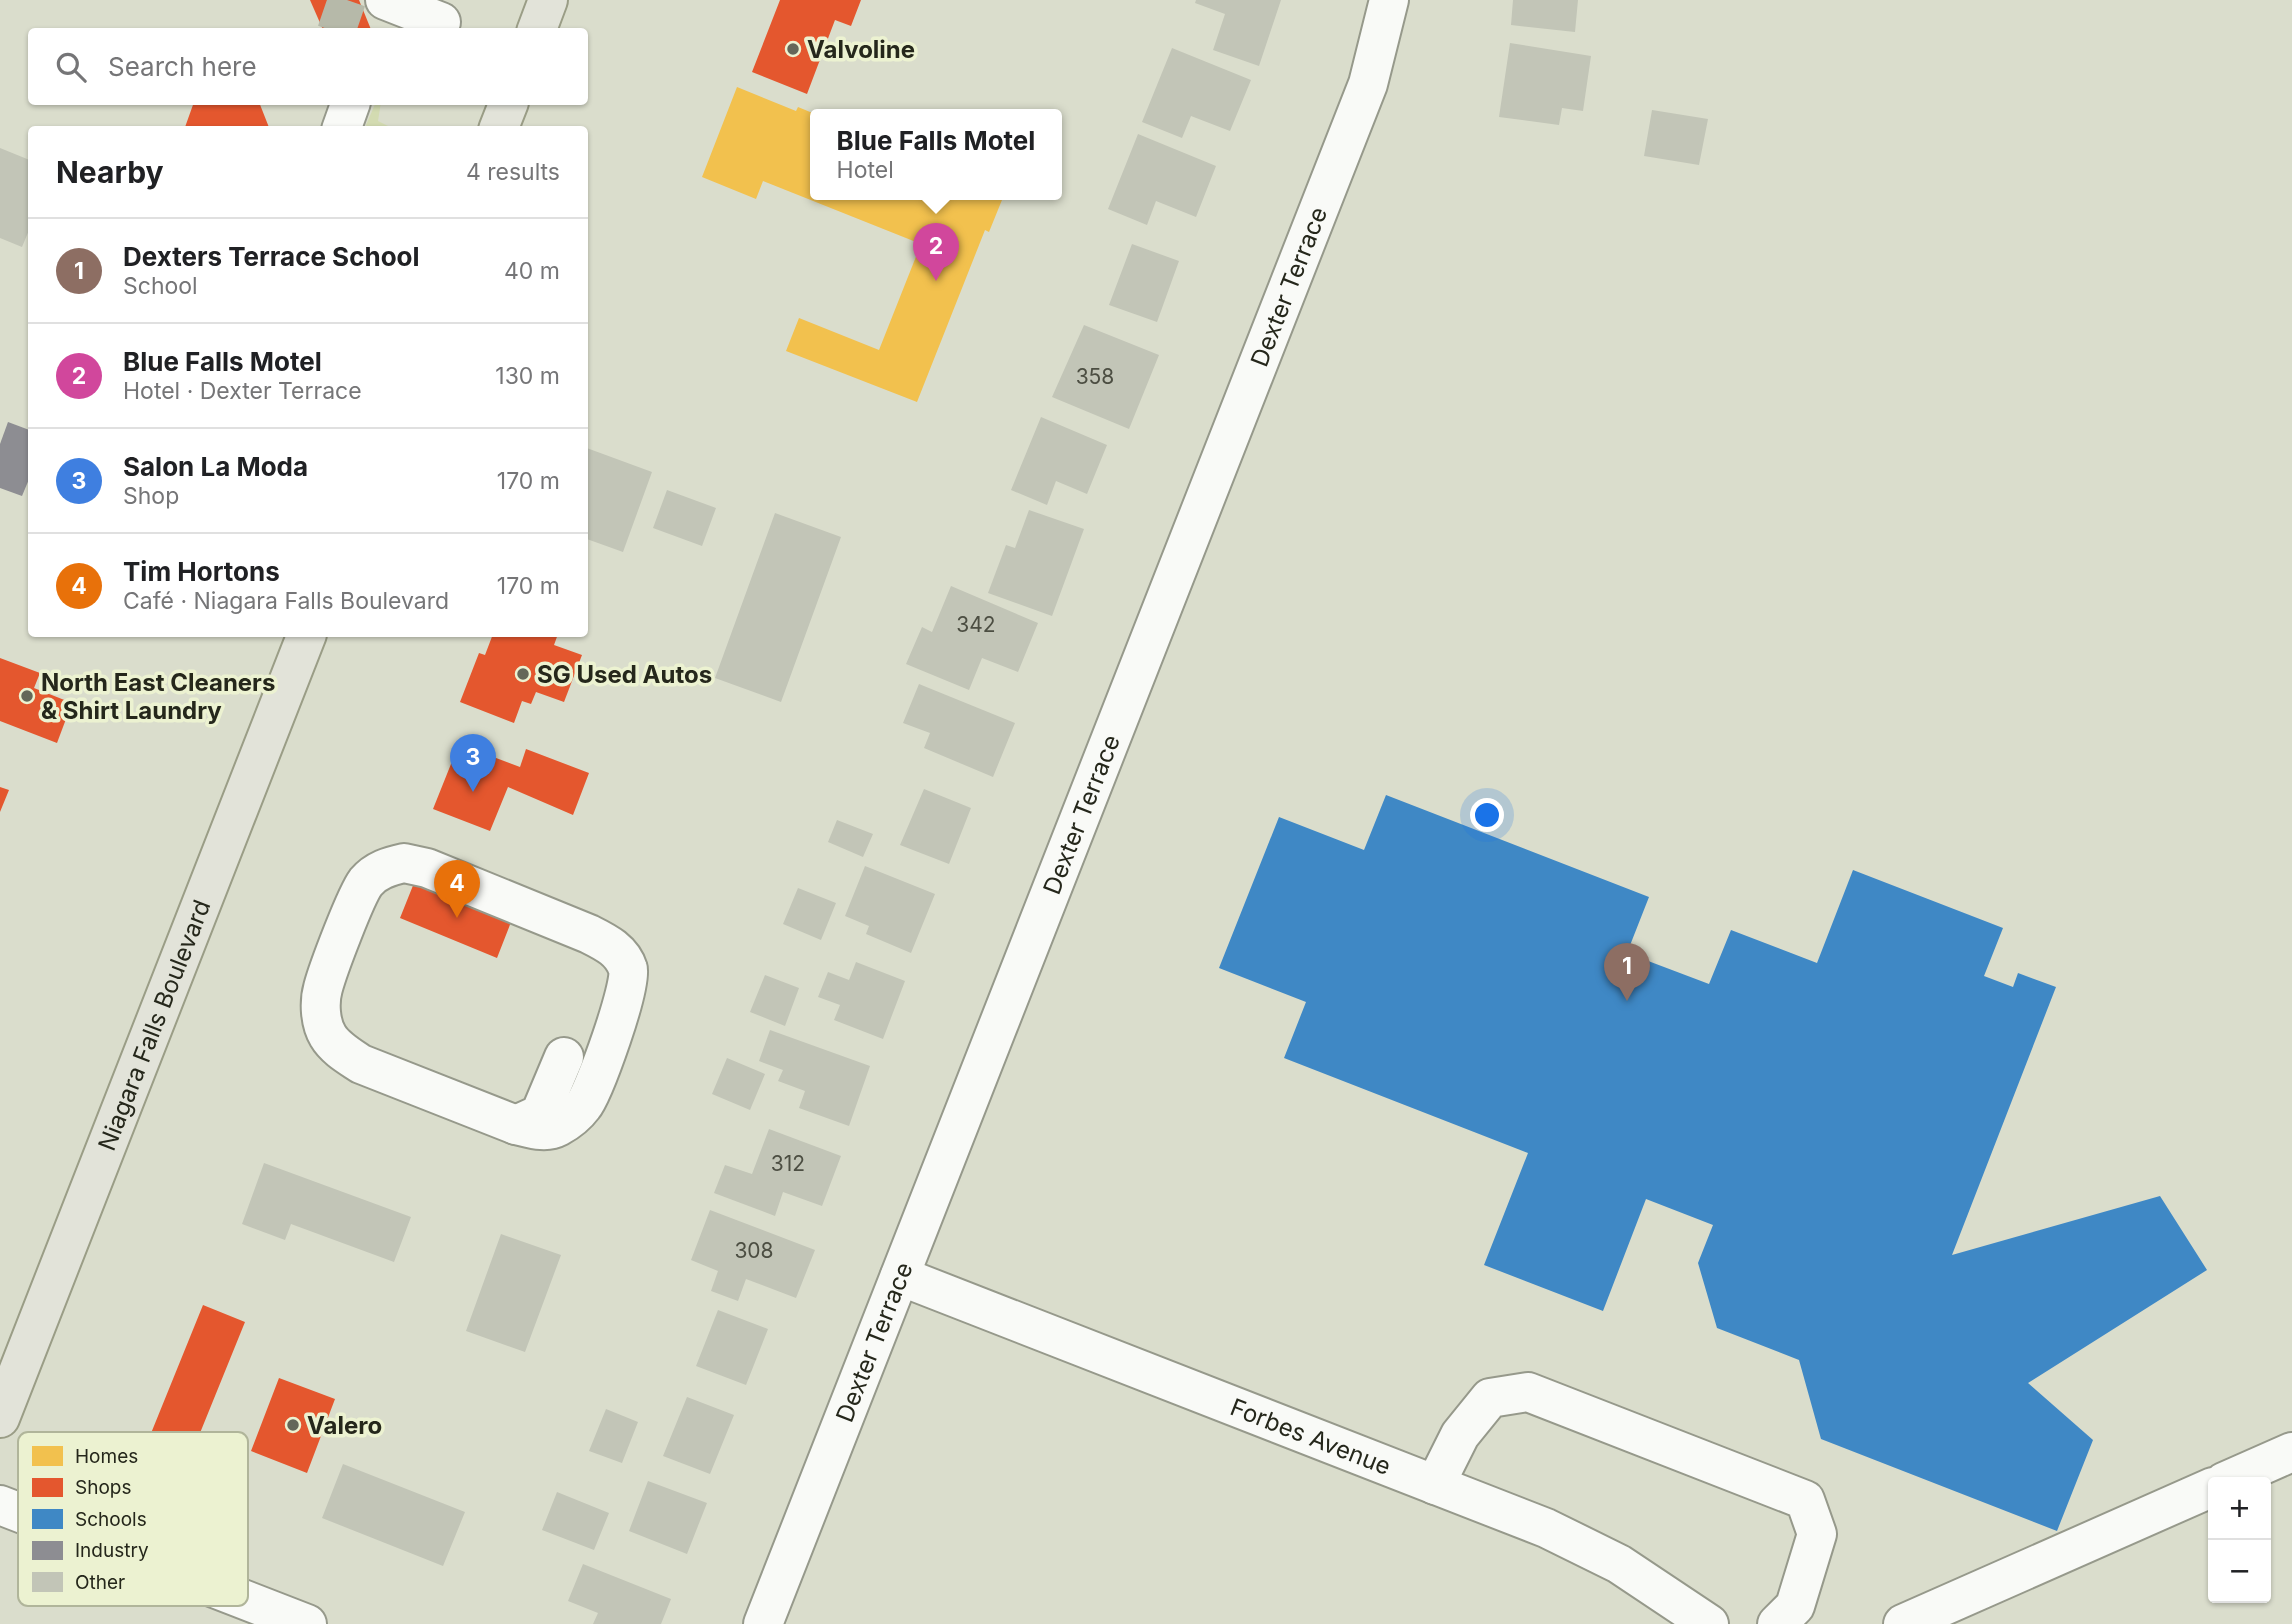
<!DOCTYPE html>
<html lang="en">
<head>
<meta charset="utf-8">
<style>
  :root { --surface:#fff; --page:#f6f6f6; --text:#202124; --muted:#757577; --line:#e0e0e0; --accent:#646759 }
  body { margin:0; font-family:Inter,sans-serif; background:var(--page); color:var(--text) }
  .controls { position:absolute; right:21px; bottom:21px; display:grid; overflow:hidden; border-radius:7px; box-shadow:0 2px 5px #0004 }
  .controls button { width:63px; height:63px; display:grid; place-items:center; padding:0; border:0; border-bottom:2px solid var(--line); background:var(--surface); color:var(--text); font:35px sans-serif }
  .you { position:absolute; left:1488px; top:816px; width:24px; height:24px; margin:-18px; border:5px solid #fff; border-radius:50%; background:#1a73e8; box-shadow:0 0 0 10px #1a73e833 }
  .badge { display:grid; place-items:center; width:46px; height:46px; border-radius:50%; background:var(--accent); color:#fff; font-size:23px; font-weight:700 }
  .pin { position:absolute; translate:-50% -58px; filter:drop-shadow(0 2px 4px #0008) }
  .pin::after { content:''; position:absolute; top:37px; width:24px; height:21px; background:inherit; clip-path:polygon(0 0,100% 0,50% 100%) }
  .popup { position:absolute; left:810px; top:109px; width:252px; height:91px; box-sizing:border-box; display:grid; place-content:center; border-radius:7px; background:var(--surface); filter:drop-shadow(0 2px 5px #0005); font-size:23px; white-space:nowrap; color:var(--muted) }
  .popup b { font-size:26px; color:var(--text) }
  .popup::after { content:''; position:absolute; left:50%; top:100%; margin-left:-14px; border:14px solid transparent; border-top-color:var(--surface) }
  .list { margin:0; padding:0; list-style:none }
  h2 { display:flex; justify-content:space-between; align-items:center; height:91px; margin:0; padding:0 28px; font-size:30px }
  h2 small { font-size:23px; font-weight:400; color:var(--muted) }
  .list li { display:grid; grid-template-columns:46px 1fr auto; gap:21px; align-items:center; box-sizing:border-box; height:105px; padding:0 28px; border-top:2px solid var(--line) }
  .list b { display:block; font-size:26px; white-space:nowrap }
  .list p { margin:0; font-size:23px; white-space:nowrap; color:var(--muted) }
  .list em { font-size:23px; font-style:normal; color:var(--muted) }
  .icon { flex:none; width:38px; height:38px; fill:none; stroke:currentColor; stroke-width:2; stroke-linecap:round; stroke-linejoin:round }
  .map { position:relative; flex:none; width:2292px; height:1624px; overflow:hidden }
  .search { position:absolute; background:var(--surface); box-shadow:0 2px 5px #0004; left:28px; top:28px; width:560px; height:77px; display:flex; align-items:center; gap:18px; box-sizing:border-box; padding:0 24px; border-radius:7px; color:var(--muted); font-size:26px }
  .panel { position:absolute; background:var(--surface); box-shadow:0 2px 5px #0004; left:28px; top:126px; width:560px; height:511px; border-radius:7px }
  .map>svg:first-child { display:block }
  .grass { fill:#d3dbb1 }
  .homes { fill:#f2c14e }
  .shops { fill:#e4572e }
  .schools { fill:#3f88c5 }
  .industry { fill:#8d8d92 }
  .building { fill:#c2c5b7 }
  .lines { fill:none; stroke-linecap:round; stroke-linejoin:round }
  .minor-tunnel { stroke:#b6b9a9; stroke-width:38; stroke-dasharray:38 19; stroke-linecap:butt }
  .minor-casing { stroke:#96998b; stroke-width:42 }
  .major-casing { stroke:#9a9d86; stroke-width:42 }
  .minor { stroke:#f9faf7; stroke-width:38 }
  .major { stroke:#e2e3d9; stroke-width:38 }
  .poi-dot { fill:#646759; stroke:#ecf2d1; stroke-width:2.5 }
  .labels { text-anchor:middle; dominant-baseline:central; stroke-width:7; stroke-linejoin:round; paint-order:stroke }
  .number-label { font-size:21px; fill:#4c4e42 }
  .poi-label { font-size:24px; font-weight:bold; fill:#25271b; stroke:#ecf2d1; text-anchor:start }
  .street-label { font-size:24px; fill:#25271b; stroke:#ecf2d1 }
  .key { fill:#ecf2d1; stroke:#b0b59a; stroke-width:2 }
  .key-label { font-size:19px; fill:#25271b }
</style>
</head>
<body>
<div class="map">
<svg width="2292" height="1624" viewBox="0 0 2292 1624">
  <rect width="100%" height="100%" fill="#daddcc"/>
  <!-- grass -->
  <path class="grass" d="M376,102h5l-3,19 16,8h-26l-2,-4z"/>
  <!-- homes -->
  <path class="homes" d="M737,87l59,24 2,-4 17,7v81h189l-15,37 -4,-2 -68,172 -131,-51 13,-33 80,32 42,-106 -158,-63 -7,18 -54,-22z"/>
  <!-- shops -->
  <path class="shops" d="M310,0h49l13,32h-48z
    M780,0h81l-10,26 -16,-6 -28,74 -55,-22z
    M194,102h65l11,28h-86z
    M493,634h65l-4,11 28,10 -18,47 -28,-10 -5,12 -9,-3 -8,22 -54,-21 19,-49 6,2z
    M0,658l40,15 -6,15 38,15 -15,40 -57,-22z
    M459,744l61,23 6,-18 63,24 -16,42 -65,-28 -18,44 -57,-22z
    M0,787l9,3 -9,22z
    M416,878l97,39 -16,41 -97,-40z
    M203,1305l42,17 -60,148 -42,-17z
    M279,1378l56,21 -28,74 -56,-22z"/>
  <!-- schools -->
  <path class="schools" d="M1386,795l263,102 -22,56 82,31 22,-54 86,33 36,-93 150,58 -19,48 29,11 5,-14 38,14 -104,268 208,-59 47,74 -179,113 65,57 -36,91 -236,-92 -22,-79 -82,-32 -19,-65 15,-38 -67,-26 -43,112 -119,-46 44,-112 -244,-95 22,-56 -87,-34 60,-151 85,33z"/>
  <!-- industry -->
  <path class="industry" d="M8,422l24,9v41l-10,24 -22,-8v-44z"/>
  <!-- building -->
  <path class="building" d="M1196,0h85l-22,66 -46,-16 12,-36 -30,-11z
    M1513,0h65l-3,32 -64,-7z
    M1510,43l81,13 -8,55 -21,-3 -3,17 -60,-8z
    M1172,48l79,32 -21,51 -39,-15 -9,22 -40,-16z
    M1652,110l56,9 -9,46 -55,-9z
    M1138,134l78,32 -20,51 -40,-16 -9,24 -39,-16z
    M0,148l32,13v62l-10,24 -22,-9z
    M1132,244l47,17 -22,61 -48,-17z
    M1084,325l75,30 -30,74 -77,-32z
    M1041,417l66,28 -20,49 -31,-13 -9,24 -36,-15z
    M584,447l68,25 -29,80 -39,-14z
    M667,490l49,18 -14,38 -49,-18z
    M1029,510l55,19 -32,87 -64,-23 18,-48 9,3z
    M775,513l66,24 -60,165 -66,-24z
    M951,586l87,37 -20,49 -36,-14 -13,32 -63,-26 16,-37 10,5z
    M919,684l96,39 -22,54 -69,-29 6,-15 -27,-10z
    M924,789l47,19 -22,56 -49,-19z
    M837,820l36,14 -10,23 -35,-15z
    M865,866l70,28 -24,59 -45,-19 3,-8 -24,-10z
    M798,888l38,15 -15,37 -38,-16z
    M856,962l49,19 -22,58 -49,-19 6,-15 -22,-8 10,-25 21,8z
    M765,975l34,13 -14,38 -35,-14z
    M770,1030l100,36 -21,60 -50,-18 6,-17 -27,-10 5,-11 -24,-9z
    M727,1058l38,16 -15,36 -38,-16z
    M769,1129l72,27 -19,50 -39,-14 -8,24 -61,-23 11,-28 27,9z
    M264,1163l147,54 -17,45 -103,-38 -6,16 -43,-16z
    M710,1210l105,40 -19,48 -50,-19 -8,22 -27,-10 7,-20 -27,-11z
    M501,1234l60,21 -36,97 -59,-21z
    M718,1310l50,19 -22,56 -50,-19z
    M687,1397l47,18 -24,59 -47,-18z
    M606,1409l32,13 -16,41 -33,-12z
    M343,1464l122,48 -22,54 -121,-48z
    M648,1481l59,22 -20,51 -58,-23z
    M557,1492l52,21 -15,37 -52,-20z
    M583,1564l88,35 -10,25h-68l5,-11 -30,-12z"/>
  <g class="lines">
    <!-- minor-tunnel -->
    <path class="minor-tunnel" d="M336,32l11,-32"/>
    <defs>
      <g id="minor">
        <path d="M385,0l56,22"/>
        <path d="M341,130l10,-28"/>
        <path d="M404,863l23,5 162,66c16,8 33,16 39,35 5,14 -34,124 -45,137 -6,8 -16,16 -25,21 -13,7 -28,1 -42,-2l-155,-61c-12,-8 -26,-16 -33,-28 -8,-13 -9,-34 -5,-48 5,-19 33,-93 43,-106 10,-12 24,-16 38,-19z"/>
        <path d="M516,1125l24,-11 24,-57"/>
        <path id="s1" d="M900,1276l646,252 73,36 90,60"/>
        <path d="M2224,1482l68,-30"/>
        <path d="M1435,1485l25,-50 30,-37 38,-6 277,108 12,34 -22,72 -18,18"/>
        <path d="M0,1505l307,119"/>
        <path id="s2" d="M763,1624l605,-1540 21,-84"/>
        <path d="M1903,1624l310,-137"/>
      </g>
      <g id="major">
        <path d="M536,32l12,-32"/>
        <path d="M498,130l11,-28"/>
        <path id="s3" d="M0,1418l307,-784"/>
      </g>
    </defs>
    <!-- minor casing -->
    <use href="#minor" class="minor-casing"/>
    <!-- major casing -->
    <use href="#major" class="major-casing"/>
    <!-- minor -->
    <use href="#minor" class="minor"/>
    <!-- major -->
    <use href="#major" class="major"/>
  </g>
  <!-- markers -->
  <g class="poi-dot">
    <circle cx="793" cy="49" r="7"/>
    <circle cx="523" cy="674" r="7"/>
    <circle cx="27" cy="696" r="7"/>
    <circle cx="293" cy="1425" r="7"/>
  </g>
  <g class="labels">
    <!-- number labels -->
    <g class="number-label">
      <text x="1095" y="376">358</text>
      <text x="976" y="624">342</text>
      <text x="788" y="1163">312</text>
      <text x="754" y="1250">308</text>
    </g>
    <!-- poi labels -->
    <g class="poi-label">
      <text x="807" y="49">Valvoline</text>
      <text x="537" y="674">SG Used Autos</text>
      <text x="41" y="682">North East Cleaners<tspan x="41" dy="28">&amp; Shirt Laundry</tspan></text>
      <text x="307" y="1425">Valero</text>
    </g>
    <!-- street labels -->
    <g class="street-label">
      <text stroke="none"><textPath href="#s2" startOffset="1437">Dexter Terrace</textPath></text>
      <text stroke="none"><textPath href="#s2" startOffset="870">Dexter Terrace</textPath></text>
      <text stroke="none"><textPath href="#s3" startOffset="422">Niagara Falls Boulevard</textPath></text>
      <text stroke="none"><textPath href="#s2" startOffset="303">Dexter Terrace</textPath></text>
      <text stroke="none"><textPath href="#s1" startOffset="441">Forbes Avenue</textPath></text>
    </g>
  </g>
  <!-- legend -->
  <rect x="18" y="1432" width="230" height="174" rx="10" class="key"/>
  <rect x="32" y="1446" width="31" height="20" fill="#f2c14e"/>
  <rect x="32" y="1478" width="31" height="19" fill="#e4572e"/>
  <rect x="32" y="1509" width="31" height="20" fill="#3f88c5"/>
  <rect x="32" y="1541" width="31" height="19" fill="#8d8d92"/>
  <rect x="32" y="1572" width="31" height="20" fill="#c2c5b7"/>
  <g class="key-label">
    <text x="75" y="1463">Homes</text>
    <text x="75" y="1494">Shops</text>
    <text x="75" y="1526">Schools</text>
    <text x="75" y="1557">Industry</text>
    <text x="75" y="1589">Other</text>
  </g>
</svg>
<div class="controls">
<button>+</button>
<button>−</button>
</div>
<div class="you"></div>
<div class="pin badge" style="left:1627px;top:1001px;background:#8d6e63">1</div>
<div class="pin badge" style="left:936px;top:281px;background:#d1479c">2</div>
<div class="popup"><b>Blue Falls Motel</b>Hotel</div>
<div class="pin badge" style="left:473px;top:792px;background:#3f7fe0">3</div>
<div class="pin badge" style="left:457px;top:918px;background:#e8710a">4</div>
<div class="search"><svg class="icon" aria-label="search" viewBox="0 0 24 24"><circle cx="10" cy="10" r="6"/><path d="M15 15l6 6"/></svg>Search here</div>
<section class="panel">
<h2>Nearby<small>4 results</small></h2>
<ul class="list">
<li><span class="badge" style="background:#8d6e63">1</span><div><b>Dexters Terrace School</b><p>School</p></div><em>40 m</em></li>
<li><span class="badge" style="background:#d1479c">2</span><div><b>Blue Falls Motel</b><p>Hotel · Dexter Terrace</p></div><em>130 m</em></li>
<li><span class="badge" style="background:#3f7fe0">3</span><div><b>Salon La Moda</b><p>Shop</p></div><em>170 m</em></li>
<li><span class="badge" style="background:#e8710a">4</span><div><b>Tim Hortons</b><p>Café · Niagara Falls Boulevard</p></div><em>170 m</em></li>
</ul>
</section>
</div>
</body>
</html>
